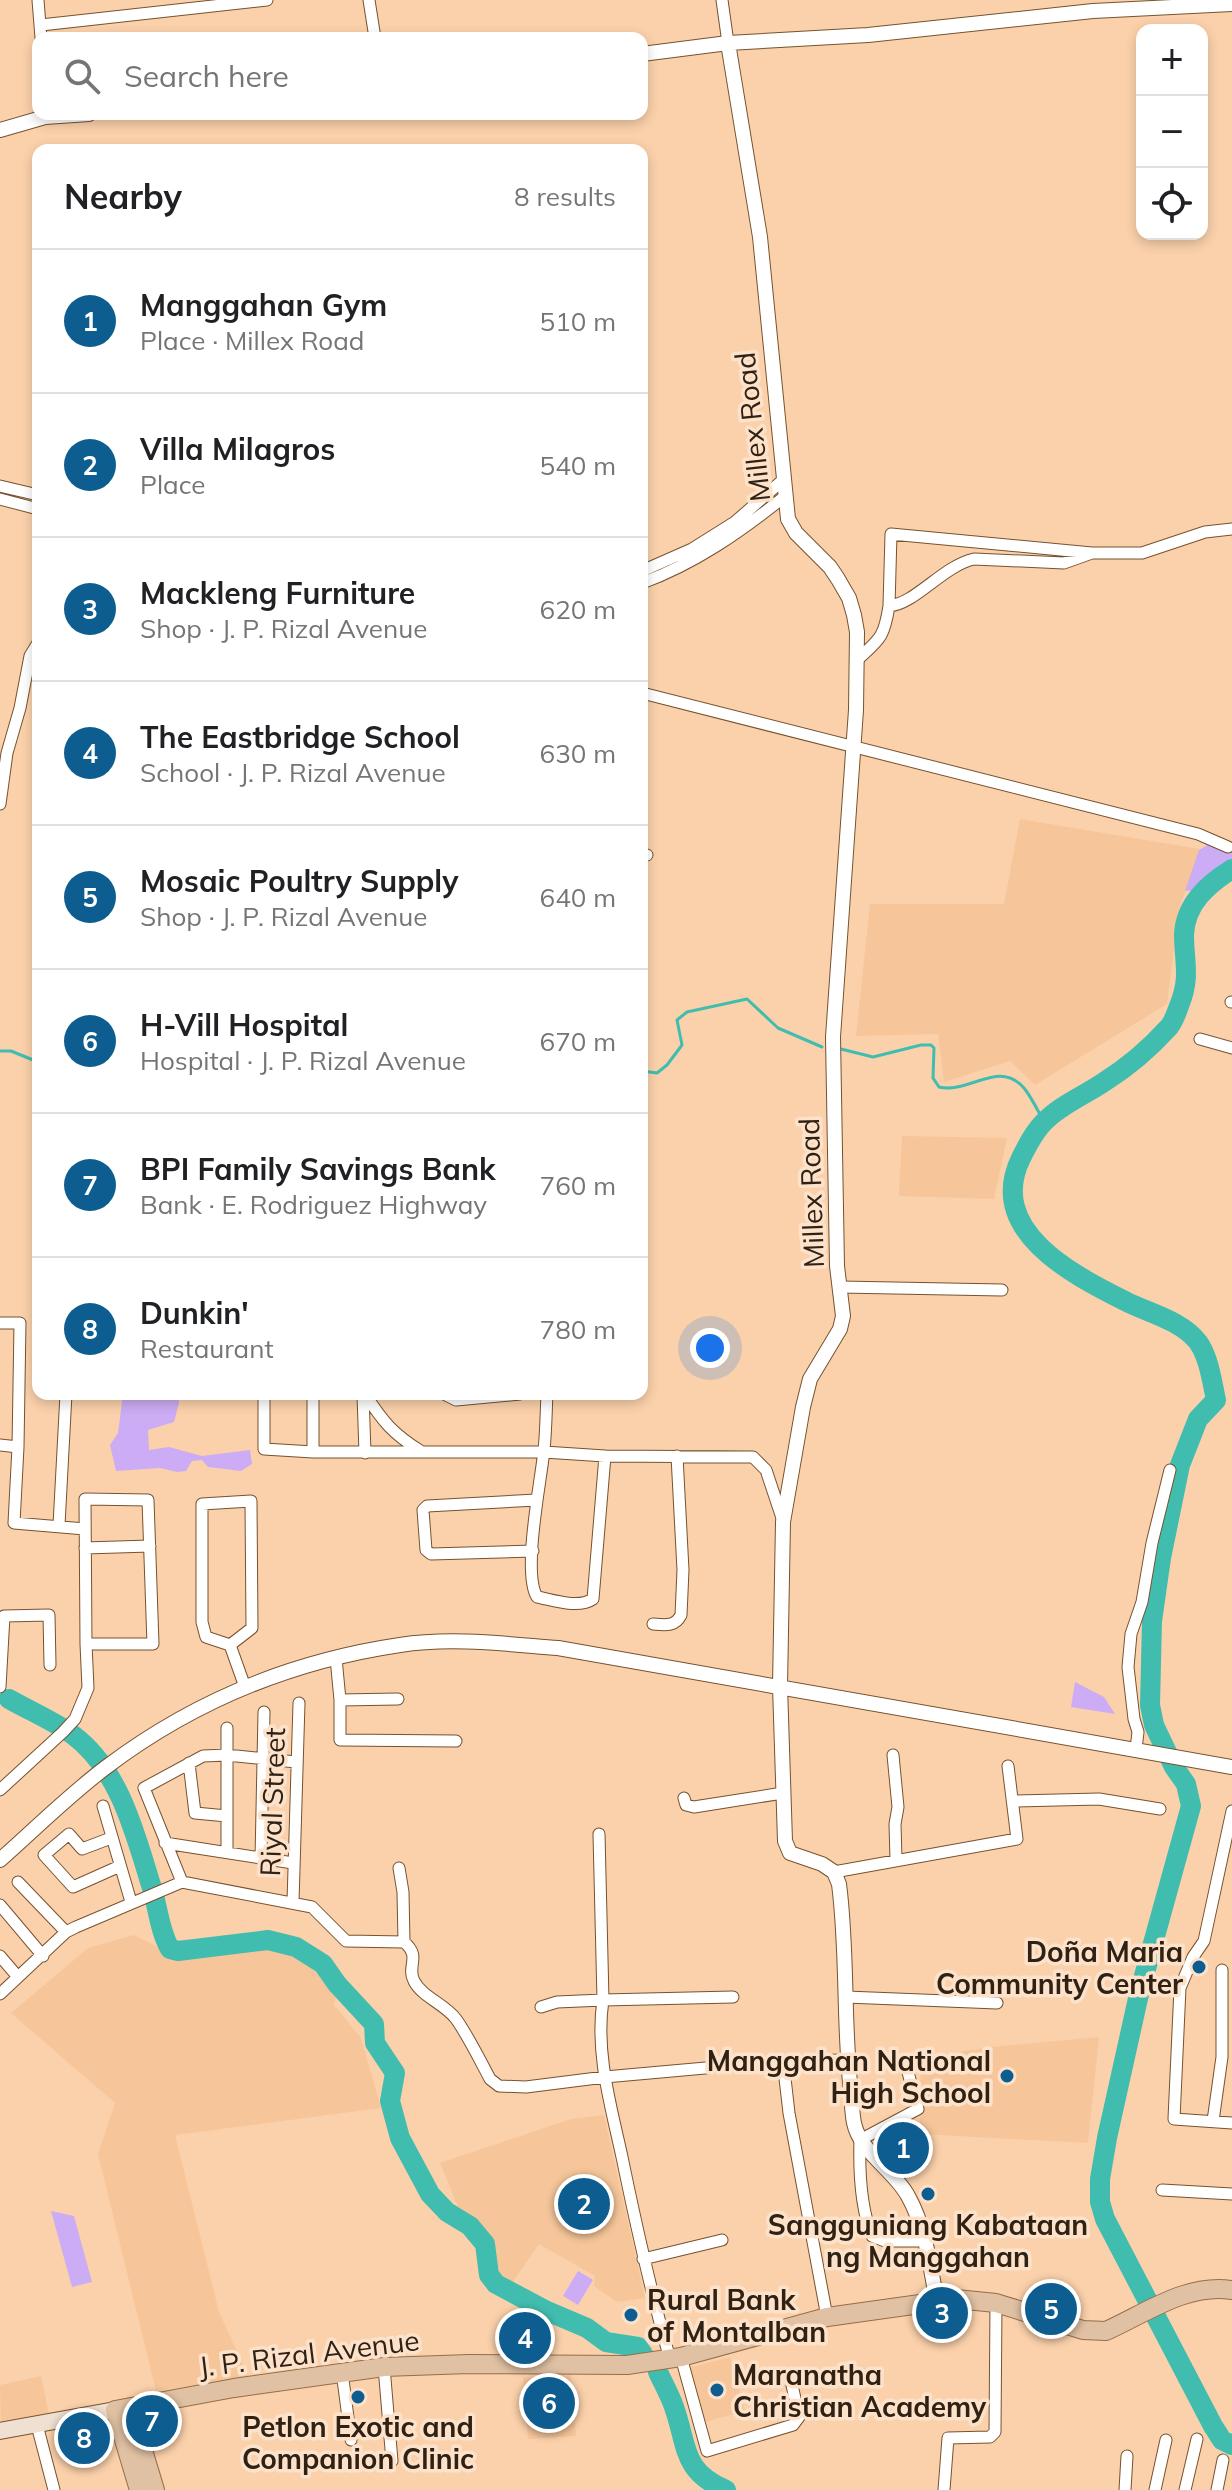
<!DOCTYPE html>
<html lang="en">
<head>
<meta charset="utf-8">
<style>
  :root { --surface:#fff; --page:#f2f2f2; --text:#202124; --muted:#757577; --line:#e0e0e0; --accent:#0d5d90 }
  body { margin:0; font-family:Mulish,sans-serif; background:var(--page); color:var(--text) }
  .controls { position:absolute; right:24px; top:24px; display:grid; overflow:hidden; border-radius:16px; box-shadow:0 4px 12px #0003 }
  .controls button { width:72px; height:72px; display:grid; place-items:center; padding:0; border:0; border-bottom:2px solid var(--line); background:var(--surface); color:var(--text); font:40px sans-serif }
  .you { position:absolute; left:710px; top:1348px; width:28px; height:28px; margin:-20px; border:6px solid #fff; border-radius:50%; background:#1a73e8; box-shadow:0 0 0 12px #1a73e833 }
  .badge { display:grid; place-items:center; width:52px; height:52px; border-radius:50%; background:var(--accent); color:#fff; font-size:26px; font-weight:700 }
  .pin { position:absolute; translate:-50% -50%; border:4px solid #fff; box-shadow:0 2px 8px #0006 }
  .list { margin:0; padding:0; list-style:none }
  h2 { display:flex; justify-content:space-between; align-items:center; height:104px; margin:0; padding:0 32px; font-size:34px }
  h2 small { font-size:26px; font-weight:400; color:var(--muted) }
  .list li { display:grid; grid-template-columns:52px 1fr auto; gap:24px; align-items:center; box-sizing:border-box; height:144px; padding:0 32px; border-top:2px solid var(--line) }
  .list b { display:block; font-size:30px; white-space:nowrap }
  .list p { margin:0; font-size:26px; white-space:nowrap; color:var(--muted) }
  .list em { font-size:26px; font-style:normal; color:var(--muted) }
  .icon { flex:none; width:44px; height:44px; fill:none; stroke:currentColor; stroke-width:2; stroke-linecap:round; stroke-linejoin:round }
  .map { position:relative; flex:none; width:1232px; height:2490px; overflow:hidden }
  .search { position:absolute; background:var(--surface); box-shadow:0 4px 12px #0003; left:32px; top:32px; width:616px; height:88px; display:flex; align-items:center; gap:20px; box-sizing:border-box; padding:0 28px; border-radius:16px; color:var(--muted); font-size:30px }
  .panel { position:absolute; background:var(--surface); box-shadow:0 4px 12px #0003; left:32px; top:144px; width:616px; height:1256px; border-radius:16px }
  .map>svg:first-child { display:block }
  .built { fill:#f6c69a }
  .green { fill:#ccacf5 }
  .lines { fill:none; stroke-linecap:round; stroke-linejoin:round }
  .stream { stroke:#41bdaf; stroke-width:3 }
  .river { stroke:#41bdaf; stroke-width:20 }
  .minor-casing { stroke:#76522f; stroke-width:13 }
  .tertiary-casing { stroke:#76522f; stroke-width:16 }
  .secondary-casing { stroke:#76522f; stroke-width:18 }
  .primary-casing { stroke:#956e48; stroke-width:20 }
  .minor { stroke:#fff; stroke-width:11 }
  .tertiary { stroke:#fff; stroke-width:14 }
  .secondary { stroke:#f0e0d1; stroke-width:16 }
  .primary { stroke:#e0c1a3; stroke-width:18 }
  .poi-dot { fill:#0d5d90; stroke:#fce2cb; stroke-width:3 }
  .labels { text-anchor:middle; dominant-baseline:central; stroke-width:7; stroke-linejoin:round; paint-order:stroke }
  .street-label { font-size:28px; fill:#302112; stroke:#fce2cb }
  .poi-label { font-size:28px; font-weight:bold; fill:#302112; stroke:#fce2cb; text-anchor:end }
</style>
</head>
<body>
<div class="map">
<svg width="1232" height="2490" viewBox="0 0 1232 2490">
  <rect width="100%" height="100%" fill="#fbd1ab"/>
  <!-- built -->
  <path class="built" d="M1020,819l180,30 -21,61 -12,94 -132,81 -25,-24 -66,21 -6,-48 -82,2 14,-132h134z
    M902,1136l105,2 -13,61 -95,-3z
    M134,1935l42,21 95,-9 32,14 34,29 -3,15 27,33 20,70 -206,27 44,177 30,66 -93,13 -58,-237 17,-51 -104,-90 77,-65z
    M1099,2037l-11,106 -169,-9 2,-76 70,-11z
    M604,2115l41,183 -28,4 -23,-16 1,-10 -56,-32 -30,43 -18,-12 -3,-34 -29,-32 -19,-46 131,-44z
    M730,2357l15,54 -40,11 -16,-54z
    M571,2375l5,61 -48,3 -5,-61z
    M41,2376l9,43 -49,10 -1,-44z"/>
  <!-- green -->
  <path class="green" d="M1214,841l18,9v13l-26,15 -11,12 -10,1 14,-41z
    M123,1394h55l1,9 -5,19 -26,8 1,20 20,-3 33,9 48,-6 2,14 -11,7 -33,-4 -6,-7 -10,1 -6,10 -9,1 -17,-4 -44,3 -6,-26 8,-12z
    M1075,1682l29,15 11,17 -44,-7z
    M51,2211l23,5 18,66 -20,5z
    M578,2271l15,9 -15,25 -15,-9z"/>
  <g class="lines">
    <!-- stream -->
    <path class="stream" d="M841,1049l32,8 48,-12h10l3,3 -1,30 6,9c30,7 60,-28 85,1 8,10 14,23 20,34
      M0,1051h11l27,11
      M642,1071l15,2 10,-8 15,-20 -5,-25 10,-8 60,-13 31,29 44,19"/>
    <!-- river -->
    <path class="river" d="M1232,869c-24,15 -47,35 -48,66 0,27 7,42 -5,71 -3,8 -5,15 -10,21 -19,21 -41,40 -65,55 -19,13 -44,23 -60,40 -10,10 -17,24 -23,36 -35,72 50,116 104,143 23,12 56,19 73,41 11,15 14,40 18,58l-18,19 -18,46 -19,93 -9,63 -2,84 4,20 20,42 12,17 5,22 -52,188 -32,144 -7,41v23l5,17 108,207 9,14 10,5
      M9,1699c21,12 45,22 64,36 46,34 62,98 78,150 7,21 8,45 19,64l8,2 90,-11 28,7 27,17 14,20 37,40 1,19 20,30 -5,28 10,37 30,56 17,18 23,14 15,18 4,31 7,9 51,27 40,17 19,14 32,5 5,7
      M658,2372c5,11 12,23 16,35 14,39 7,64 52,83"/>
    <defs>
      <path id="minor" d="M38,0l3,38
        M369,0l6,38
        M722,0l6,43
        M41,25l226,-25
        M0,486l38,9
        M0,499l38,10
        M1092,553l-201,-19 -2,72c26,-2 54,-40 85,-47l90,4 28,-10h50l63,-21 27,-3
        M642,571l50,-22 43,-27 48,-42
        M642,583c54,-20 98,-51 142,-86
        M856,661c24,-22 28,-23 33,-55
        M642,693l556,141 30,13
        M0,804l7,-51 13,-45 10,-52 8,-13
        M642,855h5
        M1231,1002h1
        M1200,1039l32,9
        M840,1287l162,3
        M0,1323h20l-2,124 -4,76 71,6
        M264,1394v55l49,3h231l61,4 148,1 13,13 17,51
        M313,1394v58
        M365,1394c18,28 28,40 57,58
        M444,1394l12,6 64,-6
        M547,1394c-1,19 -1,37 -3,56 -3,31 -22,122 -7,147 16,3 41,12 56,2l12,-143
        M363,1395l2,58
        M0,1445l18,2
        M59,1525l7,-131
        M85,1548l65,-2
        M533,1551l-102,3 -5,-4 -3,-40 4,-4 109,-6
        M653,1624c12,1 22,3 28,-9l2,-45 -6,-114
        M230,1645l22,-17 -1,-127 -49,3v118l4,15 24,8 15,42
        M336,1658l4,42v40l116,1
        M0,1687l4,-71 45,-1 1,50
        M340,1700l58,-1
        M1136,1749l2,-17 -4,-13 -6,-52 3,-33 11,-32 10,-59 18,-73
        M893,1755l5,52 -3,17 1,36
        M189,1763l6,50 32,3
        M0,1790l63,-58 12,-13 13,-31 -2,-44 -1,-145 63,1 5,144h-67
        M684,1798l2,7 8,2 89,-14
        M1013,1801l86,-2 61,10
        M103,1806l28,96
        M1232,1811l-28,130 -11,16 -13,31 -6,131 58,4
        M599,1834l4,166 130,-3
        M111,1838l-29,11 -13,-15 -25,21 29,32 47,-21
        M165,1843l128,20
        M227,1852v-124
        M261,1859l3,-147
        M399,1868l4,24 1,50
        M834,1872l183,-33 -9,-73
        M18,1882l48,50
        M182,1882l130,25 34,34 58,1c18,15 2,24 10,39 8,16 31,23 42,38 11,15 25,43 34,60l9,7 27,1 79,-10 178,-16 64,-1
        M182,1882l-38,-94 59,-32 24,-1 69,7
        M293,1902l6,-199
        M0,1905l43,51
        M0,1956l18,21
        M0,1994l66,-62 10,-5 106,-45
        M846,1997l151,6
        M541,2007l16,-5 46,-2c-8,53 8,106 19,157 14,68 29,136 48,202
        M783,2061l6,52 38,204
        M906,2065l12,44 -58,31c-1,31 0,66 12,96l13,5h41
        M1213,2121l9,-64v-87
        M1162,2190l70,4
        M643,2259l79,-19
        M681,2357l26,94 86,-26 6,-8 -7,-32
        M384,2367l8,94
        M342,2372l9,68
        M37,2425l17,65
        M944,2490l4,-52 42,-1 5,-5 1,-129
        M1125,2490l2,-34
        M1155,2490l11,-50
        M1185,2490l12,-51
        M1217,2490l6,-30"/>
      <path id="tertiary" d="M728,43l32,194 28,282 8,14 34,34 8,12 11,19 5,17 3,17 -1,78 -23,327 4,229 6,50 -3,13 -30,50 -7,28 -20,115 -3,164 5,155 5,12 32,11 12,8 5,12c9,69 4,140 12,208 1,10 1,21 3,31 6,29 40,47 54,73 18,32 22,70 29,106
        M642,54l86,-11 140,-8 225,-24 139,-7
        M0,130l45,-13 44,-3
        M0,1860c35,-31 68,-64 105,-92 87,-66 187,-107 295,-123 52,-8 106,-1 158,3l674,119"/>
      <path id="secondary" d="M0,2431l115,-21"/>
      <path id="primary" d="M130,2407l25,83
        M139,2490l-24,-80 119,-22 150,-21 85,-3 158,1 54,-8 146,-40 129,-18 40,4 87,27 23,1c40,-18 81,-48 126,-41"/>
    </defs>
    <!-- minor casing -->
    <use href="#minor" class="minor-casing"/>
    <!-- tertiary casing -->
    <use href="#tertiary" class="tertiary-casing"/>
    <!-- secondary casing -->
    <use href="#secondary" class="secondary-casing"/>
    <!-- primary casing -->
    <use href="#primary" class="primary-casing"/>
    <!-- minor -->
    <use href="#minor" class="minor"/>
    <!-- tertiary -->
    <use href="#tertiary" class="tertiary"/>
    <!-- secondary -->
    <use href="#secondary" class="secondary"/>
    <!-- primary -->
    <use href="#primary" class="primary"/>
  </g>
  <!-- markers -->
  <g class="poi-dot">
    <circle cx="1199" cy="1967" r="8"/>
    <circle cx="1007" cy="2076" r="8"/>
    <circle cx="928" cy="2194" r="8"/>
    <circle cx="631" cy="2315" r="8"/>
    <circle cx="717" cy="2390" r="8"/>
    <circle cx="358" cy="2397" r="8"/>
  </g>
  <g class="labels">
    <!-- street labels -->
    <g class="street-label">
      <text transform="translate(752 427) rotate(-96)">Millex Road</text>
      <text transform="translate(811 1193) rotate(-92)">Millex Road</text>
      <text transform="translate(272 1802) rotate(-88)">Riyal Street</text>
      <text transform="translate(309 2353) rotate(-7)">J. P. Rizal Avenue</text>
    </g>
    <!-- poi labels -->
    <g class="poi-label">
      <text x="1183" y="1951">Doña Maria<tspan x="1183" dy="32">Community Center</tspan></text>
      <text x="991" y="2060">Manggahan National<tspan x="991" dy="32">High School</tspan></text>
      <text x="928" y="2224" text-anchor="middle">Sangguniang Kabataan<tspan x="928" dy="32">ng Manggahan</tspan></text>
      <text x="647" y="2299" text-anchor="start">Rural Bank<tspan x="647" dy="32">of Montalban</tspan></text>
      <text x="733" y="2374" text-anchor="start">Maranatha<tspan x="733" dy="32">Christian Academy</tspan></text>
      <text x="358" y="2426" text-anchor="middle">Petlon Exotic and<tspan x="358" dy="32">Companion Clinic</tspan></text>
    </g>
  </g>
</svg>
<div class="controls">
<button>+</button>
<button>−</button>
<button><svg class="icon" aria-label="locate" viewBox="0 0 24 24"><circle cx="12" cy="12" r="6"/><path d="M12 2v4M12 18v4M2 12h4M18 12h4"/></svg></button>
</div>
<div class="you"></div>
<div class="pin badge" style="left:903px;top:2148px">1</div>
<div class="pin badge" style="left:584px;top:2204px">2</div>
<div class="pin badge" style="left:942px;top:2313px">3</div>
<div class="pin badge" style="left:525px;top:2338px">4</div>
<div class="pin badge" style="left:1051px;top:2309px">5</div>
<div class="pin badge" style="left:549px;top:2403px">6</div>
<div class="pin badge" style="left:152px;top:2421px">7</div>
<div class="pin badge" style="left:84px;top:2438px">8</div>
<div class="search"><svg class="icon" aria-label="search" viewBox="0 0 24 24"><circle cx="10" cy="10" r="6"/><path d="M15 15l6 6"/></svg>Search here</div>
<section class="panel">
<h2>Nearby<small>8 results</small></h2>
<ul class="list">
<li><span class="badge">1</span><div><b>Manggahan Gym</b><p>Place · Millex Road</p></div><em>510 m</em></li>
<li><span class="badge">2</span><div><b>Villa Milagros</b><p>Place</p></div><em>540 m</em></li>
<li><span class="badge">3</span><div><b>Mackleng Furniture</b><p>Shop · J. P. Rizal Avenue</p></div><em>620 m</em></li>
<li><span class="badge">4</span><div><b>The Eastbridge School</b><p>School · J. P. Rizal Avenue</p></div><em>630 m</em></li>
<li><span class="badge">5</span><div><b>Mosaic Poultry Supply</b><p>Shop · J. P. Rizal Avenue</p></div><em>640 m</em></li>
<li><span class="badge">6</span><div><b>H-Vill Hospital</b><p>Hospital · J. P. Rizal Avenue</p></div><em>670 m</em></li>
<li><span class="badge">7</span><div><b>BPI Family Savings Bank</b><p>Bank · E. Rodriguez Highway</p></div><em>760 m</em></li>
<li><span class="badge">8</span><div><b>Dunkin'</b><p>Restaurant</p></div><em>780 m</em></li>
</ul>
</section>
</div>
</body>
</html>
